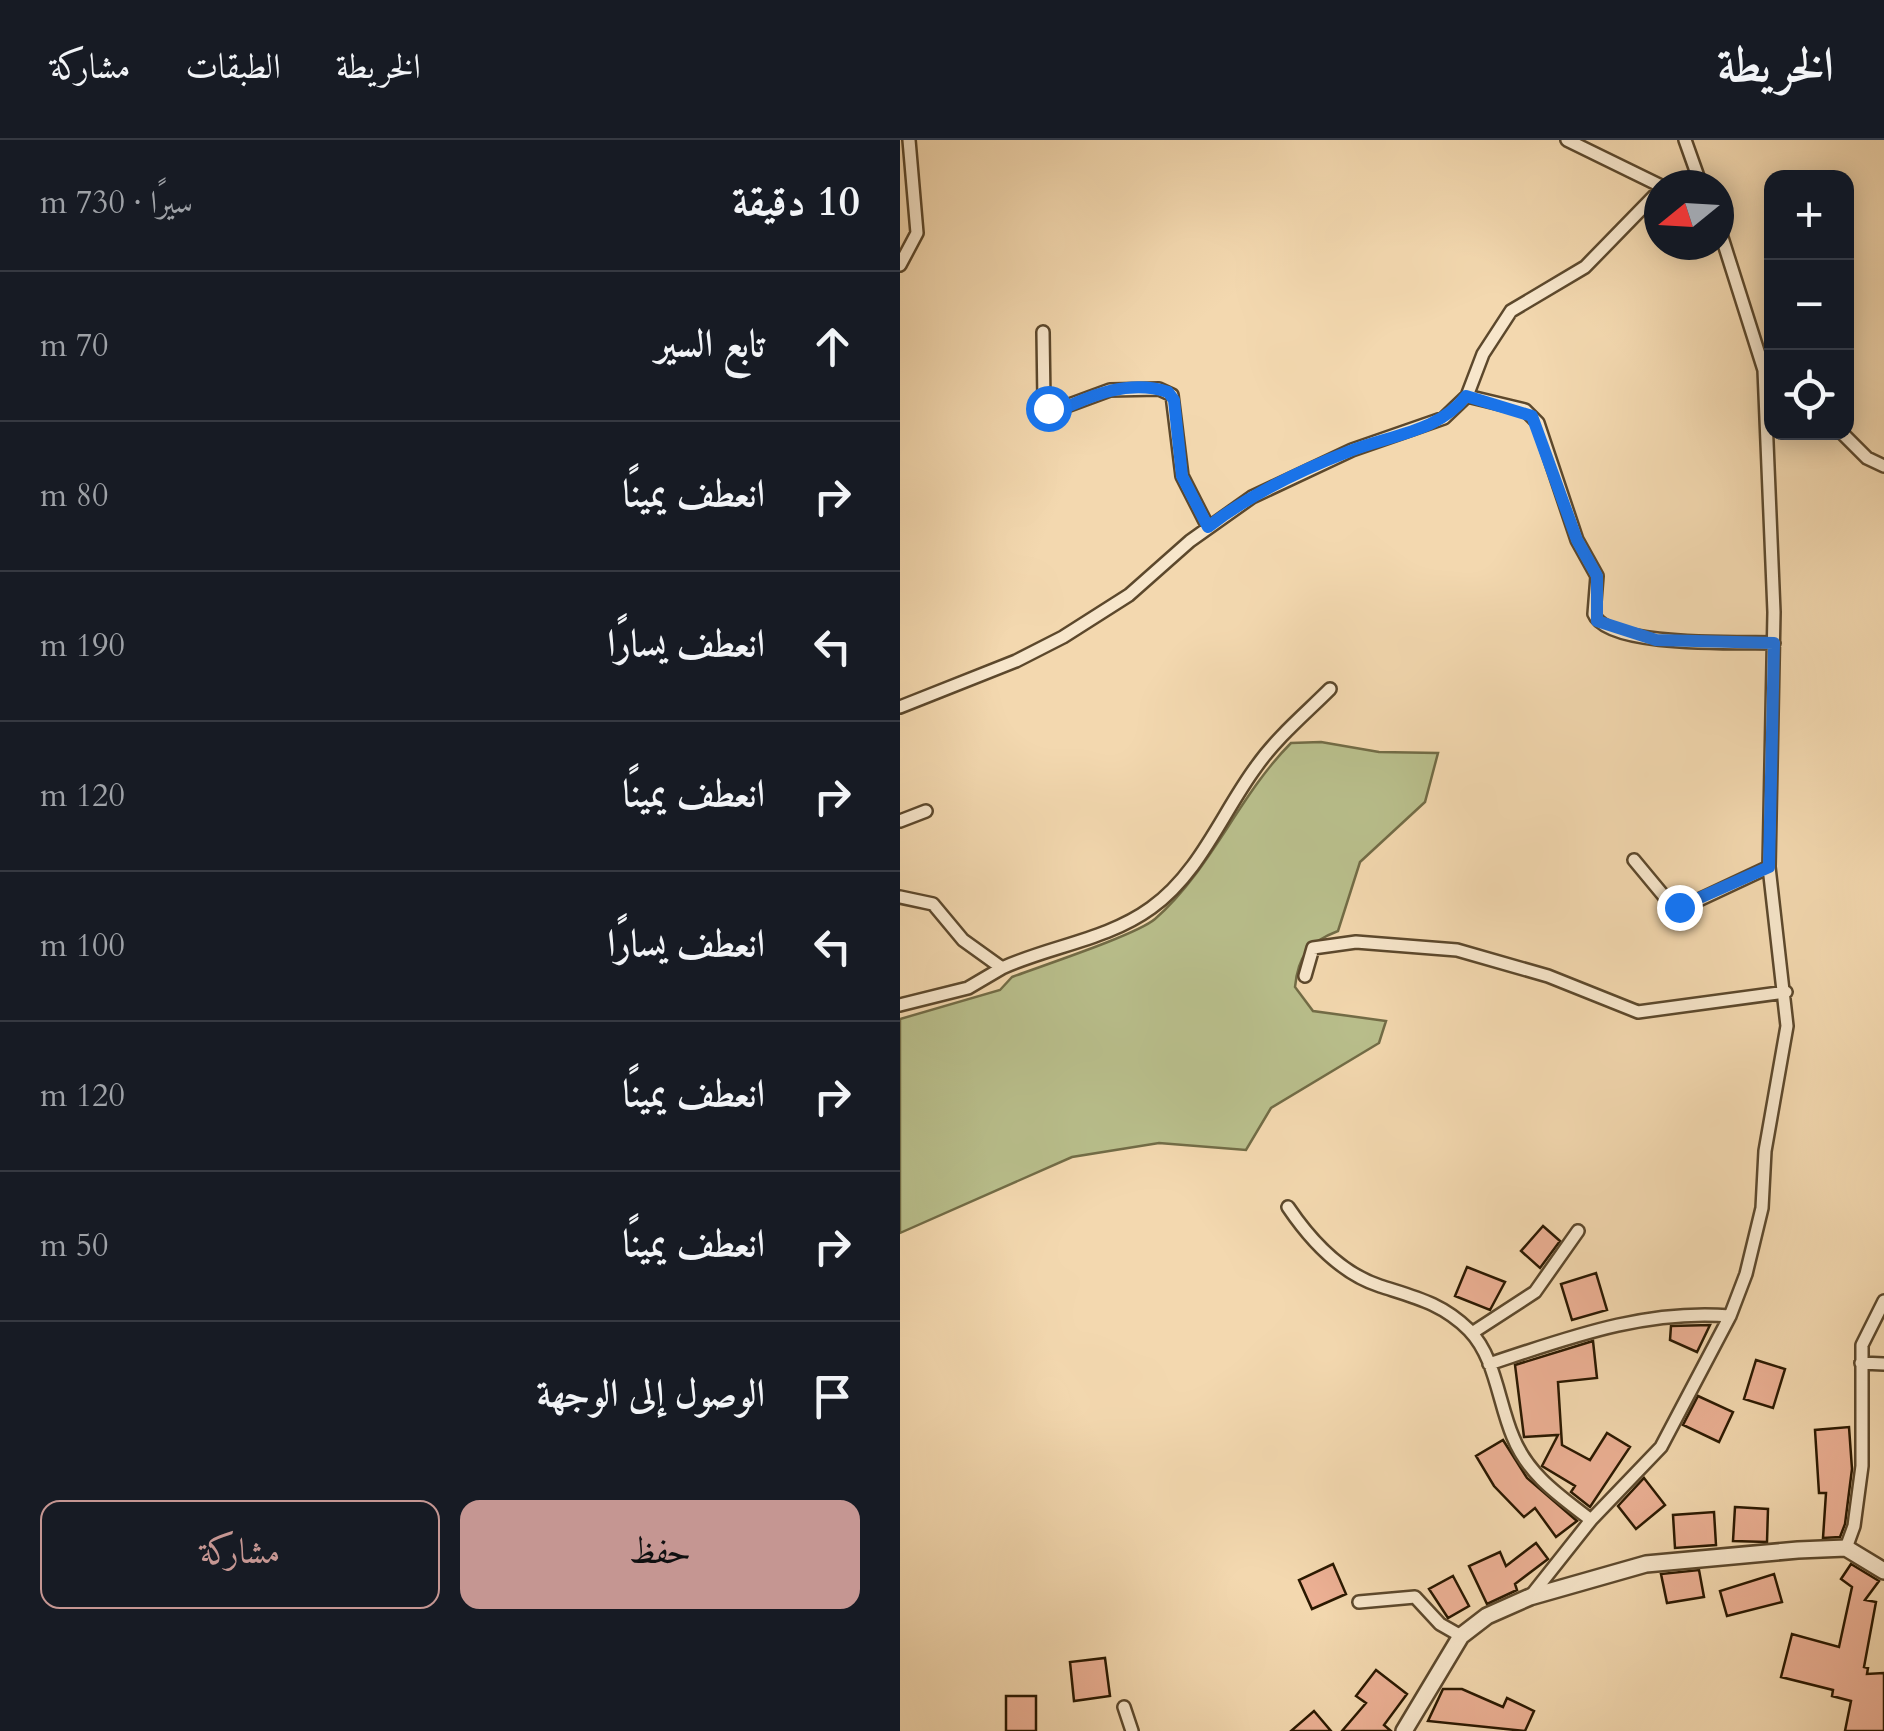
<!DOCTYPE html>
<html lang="ar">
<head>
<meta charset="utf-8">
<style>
  :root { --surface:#171b24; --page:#20242c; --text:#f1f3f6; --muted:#9ea1a6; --line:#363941; --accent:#c59692 }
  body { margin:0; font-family:Cardo,Amiri,serif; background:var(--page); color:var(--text); direction:rtl }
  .controls { position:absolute; right:30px; top:30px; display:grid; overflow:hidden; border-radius:20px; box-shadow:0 5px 25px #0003 }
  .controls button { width:90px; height:90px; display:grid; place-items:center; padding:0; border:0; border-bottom:2px solid var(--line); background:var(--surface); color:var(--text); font:50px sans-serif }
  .compass { position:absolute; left:744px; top:30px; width:90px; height:90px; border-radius:50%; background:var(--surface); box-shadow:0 5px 25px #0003; rotate:252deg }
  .stop { position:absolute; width:30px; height:30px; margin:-22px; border:8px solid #1a73e8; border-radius:50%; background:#fff }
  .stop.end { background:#1a73e8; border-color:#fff; box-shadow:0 2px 10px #0008 }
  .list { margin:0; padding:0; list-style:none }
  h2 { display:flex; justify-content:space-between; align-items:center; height:130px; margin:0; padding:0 40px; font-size:42px }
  h2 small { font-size:32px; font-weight:400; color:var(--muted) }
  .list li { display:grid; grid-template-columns:65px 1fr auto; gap:30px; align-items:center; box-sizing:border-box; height:150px; padding:0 40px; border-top:2px solid var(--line) }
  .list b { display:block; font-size:38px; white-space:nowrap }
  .list em { font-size:32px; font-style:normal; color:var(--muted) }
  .actions { display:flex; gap:20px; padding:30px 40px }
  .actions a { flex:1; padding:22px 0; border:2px solid var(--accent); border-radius:20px; text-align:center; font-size:35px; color:var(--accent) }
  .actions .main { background:var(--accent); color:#111 }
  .icon { flex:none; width:55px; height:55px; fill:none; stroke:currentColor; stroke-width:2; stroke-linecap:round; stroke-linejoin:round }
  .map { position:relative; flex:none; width:984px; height:1591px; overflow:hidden; direction:ltr }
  header { display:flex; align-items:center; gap:60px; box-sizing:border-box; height:140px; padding:0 50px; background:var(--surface); border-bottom:2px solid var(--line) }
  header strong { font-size:48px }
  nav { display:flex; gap:55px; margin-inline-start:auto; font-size:35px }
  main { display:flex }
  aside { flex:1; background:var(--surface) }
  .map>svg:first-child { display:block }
  .green { fill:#b9bf8c; stroke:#726c46; stroke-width:2.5 }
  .building { fill:#ecb094; stroke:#2a1800; stroke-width:2.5 }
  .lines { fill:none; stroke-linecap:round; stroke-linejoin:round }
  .minor-casing { stroke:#5c482c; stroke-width:16 }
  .tertiary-casing { stroke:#5c482c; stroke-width:20 }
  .minor { stroke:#f7e6cb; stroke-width:11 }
  .tertiary { stroke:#f7e6cb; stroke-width:15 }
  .route { stroke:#1a73e8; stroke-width:12 }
</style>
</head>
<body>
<header>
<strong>الخريطة</strong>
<nav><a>الخريطة</a><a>الطبقات</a><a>مشاركة</a></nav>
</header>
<main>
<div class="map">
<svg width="984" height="1591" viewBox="0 0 984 1591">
  <rect width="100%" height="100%" fill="#f3d8af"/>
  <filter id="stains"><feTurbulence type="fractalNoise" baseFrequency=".002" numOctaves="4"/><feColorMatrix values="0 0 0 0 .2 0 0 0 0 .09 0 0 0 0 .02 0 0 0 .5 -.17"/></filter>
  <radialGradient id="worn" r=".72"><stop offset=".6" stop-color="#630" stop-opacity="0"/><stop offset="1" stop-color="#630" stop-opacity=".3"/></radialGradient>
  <!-- green -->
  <path class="green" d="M421,602l58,10 59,1 -13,49 -65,60 -22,69c-29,11 -40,25 -43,56l18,24 73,10 -7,22 -108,65 -25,42 -87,-7 -87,14 -172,76v-214l100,-29 12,-13c29,-11 124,-42 143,-58 56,-49 84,-124 136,-176z"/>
  <!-- building -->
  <path class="building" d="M643,1086l17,15 -20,27 -19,-17z
    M567,1127l38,15 -15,28 -35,-14z
    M696,1133l11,37 -35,10 -11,-36z
    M810,1185l-13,27 -27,-12 1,-14z
    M693,1201l4,37 -39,4 4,63 28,15 17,-27 23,14 -40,60 -19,-15 4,-6 -33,-20 16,-31 -34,2 -9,-72z
    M856,1220l29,9 -12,39 -29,-9z
    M798,1256l35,16 -14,30 -36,-17z
    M949,1287l3,42 -7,55 -5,13 -17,1 3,-45h-7l-4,-63z
    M603,1300l24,38 50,43 -21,16 -21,-29 -11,9 -30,-31 -18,-30z
    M744,1338l21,27 -29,24 -18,-23z
    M835,1367l33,2 -1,33 -34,-1z
    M814,1372l2,33 -41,3 -2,-33z
    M636,1403l12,16 -33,25 2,6 -30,14 -18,-38 31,-14 6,14z
    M433,1424l13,30 -34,15 -13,-29z
    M951,1424l28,17 -14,19 11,2 -12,65 4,1 -1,6 17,-1v58h-39l6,-30 -19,-5 1,-6 -52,-13 11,-43 47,13 13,-60 -11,-8z
    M799,1430l5,27 -37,6 -6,-29z
    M874,1434l8,28 -55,14 -7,-25z
    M553,1436l16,30 -21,12 -19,-29z
    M205,1518l5,38 -36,5 -4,-39z
    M476,1530l31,24 -23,31 7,6h-49l24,-28 -10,-7z
    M543,1549h19l41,18 4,-9 27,13 -9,20 -97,-10z
    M106,1556h30v35h-30z
    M414,1571l17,20h-40z"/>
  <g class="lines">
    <defs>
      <path id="minor" d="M667,0l92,45
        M785,0l16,45
        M772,45l26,-5
        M0,125l17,-32 -8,-93
        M143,192l1,70 9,9 57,-21 49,-1 13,6 10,81 26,51
        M567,256l58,14 13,13 39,117 20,36 -3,38c13,34 146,28 180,29
        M941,292l26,26 17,8
        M0,567l116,-46 47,-24 66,-42 61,-54 62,-44 100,-47 92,-32 23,-22 16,-42 28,-43 74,-44 74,-76
        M0,681l26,-10
        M734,720l39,47 15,-2 81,-38
        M0,757l33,7 30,36 39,28 -34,20 -68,17
        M102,828c48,-22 105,-28 149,-60 49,-35 71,-95 105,-141 21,-30 49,-53 74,-78
        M405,836l8,-28 43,-6 101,8 91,26 90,36 148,-20
        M388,1067c23,34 52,66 92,79 34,11 62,17 89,44 27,28 29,72 44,107 15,38 47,59 78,83
        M572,1193l63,-41 43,-61
        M961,1223l23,1
        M589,1224c79,-26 156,-55 241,-48
        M946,1408l8,-22 8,-60v-121l22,-44
        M630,1457l61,-77 70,-73 69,-131 16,-42 16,-66 3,-57 22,-125 -18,-159 5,-255 -10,-242 -45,-142
        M459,1462l56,-5 25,27 21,12
        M224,1567l8,24"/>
      <path id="tertiary" d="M504,1591l57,-95 26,-20 43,-19 116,-33 152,-14 48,-2 38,23"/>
    </defs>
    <!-- minor casing -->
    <use href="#minor" class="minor-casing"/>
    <!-- tertiary casing -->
    <use href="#tertiary" class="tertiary-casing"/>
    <!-- minor -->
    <use href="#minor" class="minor"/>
    <!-- tertiary -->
    <use href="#tertiary" class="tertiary"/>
  </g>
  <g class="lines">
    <!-- route -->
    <path class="route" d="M148,268l10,3c34,-16 71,-32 110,-19l6,8 8,76 26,51c42,-33 93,-57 142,-76 40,-16 89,-19 116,-55l66,20 45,124 20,36v45l59,19 118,3 -5,224 -90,40"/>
  </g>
  <rect width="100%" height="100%" filter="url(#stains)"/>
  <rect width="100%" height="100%" fill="url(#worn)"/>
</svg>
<div class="controls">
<button>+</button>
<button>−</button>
<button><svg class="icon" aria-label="locate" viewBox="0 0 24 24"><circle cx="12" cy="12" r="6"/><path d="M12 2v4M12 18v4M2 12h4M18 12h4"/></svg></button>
</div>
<svg class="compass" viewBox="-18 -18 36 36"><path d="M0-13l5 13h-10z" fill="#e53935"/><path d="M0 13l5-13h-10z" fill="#9ea1a6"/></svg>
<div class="stop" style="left:148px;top:268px"></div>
<div class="stop end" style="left:779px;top:767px"></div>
</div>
<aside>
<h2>10 دقيقة<small>سيرًا · 730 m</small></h2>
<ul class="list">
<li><svg class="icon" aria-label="ahead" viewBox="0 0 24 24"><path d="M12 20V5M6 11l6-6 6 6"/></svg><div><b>تابع السير</b></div><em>70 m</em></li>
<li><svg class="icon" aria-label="right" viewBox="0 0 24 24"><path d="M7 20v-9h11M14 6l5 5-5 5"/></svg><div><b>انعطف يمينًا</b></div><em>80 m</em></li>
<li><svg class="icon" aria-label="left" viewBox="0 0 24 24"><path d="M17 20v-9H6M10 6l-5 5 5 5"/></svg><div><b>انعطف يسارًا</b></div><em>190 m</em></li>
<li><svg class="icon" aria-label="right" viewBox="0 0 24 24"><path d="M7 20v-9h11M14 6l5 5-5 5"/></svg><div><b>انعطف يمينًا</b></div><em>120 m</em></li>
<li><svg class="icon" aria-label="left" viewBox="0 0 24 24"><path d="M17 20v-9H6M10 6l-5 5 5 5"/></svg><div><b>انعطف يسارًا</b></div><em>100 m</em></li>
<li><svg class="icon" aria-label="right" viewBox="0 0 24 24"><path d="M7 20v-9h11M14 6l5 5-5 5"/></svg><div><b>انعطف يمينًا</b></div><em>120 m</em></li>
<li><svg class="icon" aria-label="right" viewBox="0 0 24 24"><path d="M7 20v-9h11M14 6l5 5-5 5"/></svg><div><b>انعطف يمينًا</b></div><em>50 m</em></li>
<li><svg class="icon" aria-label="arrive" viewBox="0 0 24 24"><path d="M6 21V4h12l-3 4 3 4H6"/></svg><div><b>الوصول إلى الوجهة</b></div></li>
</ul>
<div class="actions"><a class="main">حفظ</a><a>مشاركة</a></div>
</aside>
</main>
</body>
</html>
